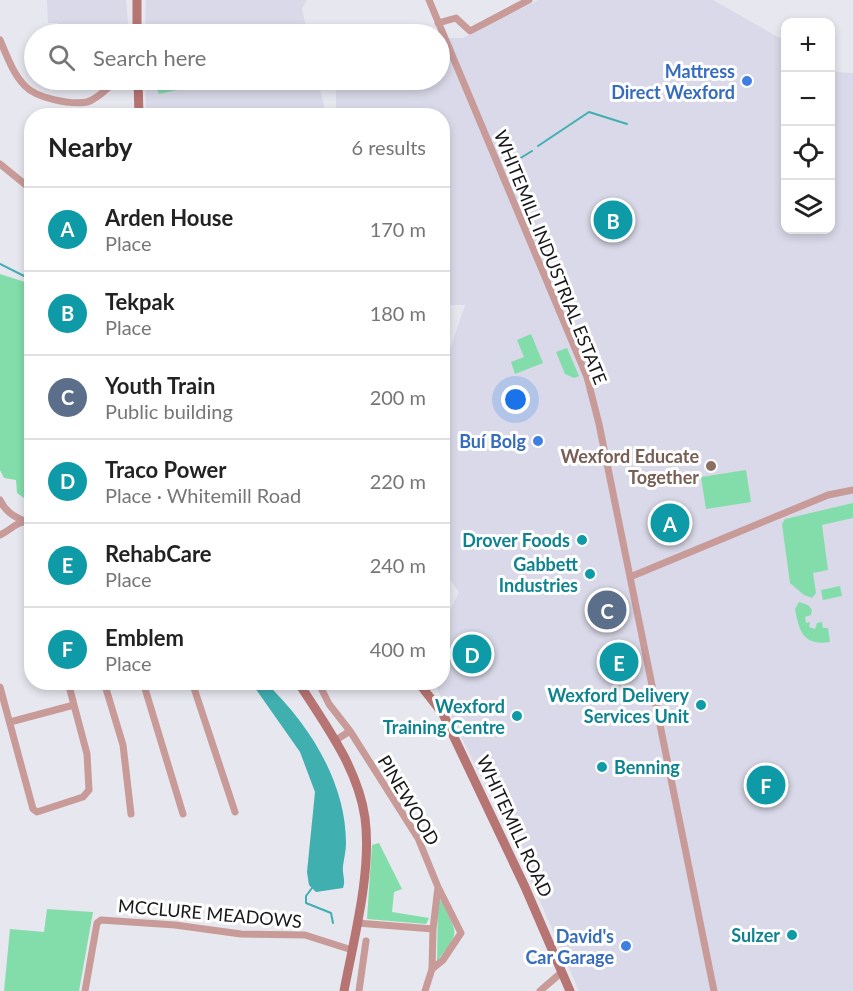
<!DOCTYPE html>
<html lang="en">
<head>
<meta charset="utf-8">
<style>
  :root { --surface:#fff; --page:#f2f2f2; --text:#222; --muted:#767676; --line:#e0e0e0; --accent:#db2777 }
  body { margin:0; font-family:Lato,sans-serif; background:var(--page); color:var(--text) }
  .controls { position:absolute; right:18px; top:18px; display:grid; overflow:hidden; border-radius:12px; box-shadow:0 3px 9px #0003 }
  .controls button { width:54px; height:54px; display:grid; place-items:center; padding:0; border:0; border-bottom:2px solid var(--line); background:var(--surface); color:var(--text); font:30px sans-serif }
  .you { position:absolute; left:516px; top:400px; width:21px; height:21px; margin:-15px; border:4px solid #fff; border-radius:50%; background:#1a73e8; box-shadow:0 0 0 9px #1a73e833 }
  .badge { display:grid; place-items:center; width:39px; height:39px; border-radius:50%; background:var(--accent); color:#fff; font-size:20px; font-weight:700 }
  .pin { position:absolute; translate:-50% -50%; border:3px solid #fff; box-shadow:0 2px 6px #0006 }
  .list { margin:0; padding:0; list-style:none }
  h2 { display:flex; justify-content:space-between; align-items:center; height:78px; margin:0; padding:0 24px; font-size:26px }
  h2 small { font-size:20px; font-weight:400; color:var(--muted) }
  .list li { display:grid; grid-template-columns:39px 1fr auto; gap:18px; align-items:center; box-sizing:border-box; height:84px; padding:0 24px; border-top:2px solid var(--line) }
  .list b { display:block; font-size:22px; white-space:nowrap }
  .list p { margin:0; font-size:20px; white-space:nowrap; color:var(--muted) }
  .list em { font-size:20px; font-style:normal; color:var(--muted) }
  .icon { flex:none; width:33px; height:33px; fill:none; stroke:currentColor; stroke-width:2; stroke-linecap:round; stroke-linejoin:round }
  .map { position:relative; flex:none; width:853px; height:991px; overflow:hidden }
  .search { position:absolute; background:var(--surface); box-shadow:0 3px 9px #0003; left:24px; top:24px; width:426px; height:66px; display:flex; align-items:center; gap:15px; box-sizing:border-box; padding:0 21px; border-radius:33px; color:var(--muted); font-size:22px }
  .panel { position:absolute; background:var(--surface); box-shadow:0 3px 9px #0003; left:24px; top:108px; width:426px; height:582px; border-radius:24px }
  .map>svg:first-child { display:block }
  .built { fill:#d9d9e9 }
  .green { fill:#83ddaa }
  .water { fill:#3fafb0 }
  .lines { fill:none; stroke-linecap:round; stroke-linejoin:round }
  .stream { stroke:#3fafb0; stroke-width:2 }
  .street { stroke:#c89a98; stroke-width:7 }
  .secondary { stroke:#b67472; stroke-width:9 }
  .shop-dot { fill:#3f7fe0; stroke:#fff; stroke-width:2 }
  .education-dot { fill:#8d6e63; stroke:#fff; stroke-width:2 }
  .culture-dot { fill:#0f9aa8; stroke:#fff; stroke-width:2 }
  .labels { text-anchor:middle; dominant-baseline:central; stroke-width:6; stroke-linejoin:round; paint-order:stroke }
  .shop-label { font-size:18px; font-weight:bold; fill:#366cbe; stroke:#fff; text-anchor:end }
  .street-label { font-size:18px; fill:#17171a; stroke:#fff }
  .education-label { font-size:18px; font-weight:bold; fill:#785e54; stroke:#fff; text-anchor:end }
  .culture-label { font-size:18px; font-weight:bold; fill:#0d838f; stroke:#fff; text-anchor:end }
</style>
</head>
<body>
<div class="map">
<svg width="853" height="991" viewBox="0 0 853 991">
  <rect width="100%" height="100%" fill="#e7e7f0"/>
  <!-- built -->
  <path class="built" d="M47,0h79l3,34h-70l-1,-11h-10z
    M146,0h161l-5,9 6,25h-163z
    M538,0h175l72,41 1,189h44l1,-161 4,3 18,1v918h-274l-64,-147 -81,-161 8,-1 1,-58 16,-32 -16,-21 -1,-207h3l20,-59h-22l-1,-189 -106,-1v-26l19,-9h85v-42h23z
    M146,80h172l8,35 -180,1z"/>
  <!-- green -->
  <path class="green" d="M182,80h12l1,6 -36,8 -3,-8z
    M0,274l31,10v219l-14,-10 -1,-13 -12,-2 -4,-8z
    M531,334l12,29 -28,11 -4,-12 13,-5 -7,-17z
    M567,348l12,28 -5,2 -9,-4 -9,-22z
    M746,470l5,32 -45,7 -5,-32z
    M853,503v15l-31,7 6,45 -15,3 3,20 -4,5 -8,-3 -14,-12 -8,-59 3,-5z
    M840,586l2,10 -19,4 -2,-10z
    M799,602l9,3 4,5 -1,5 -6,2 1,6 4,-1 -1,5 6,2 2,-6 5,-1 1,6h5l2,14c-27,4 -31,-11 -35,-33z
    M379,843l23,46 -8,3 -2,20 37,6 -3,6 -59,-5 5,-74z
    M441,900c16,35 21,30 -4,61l1,-59z
    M47,909l46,3 -14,79h-75l6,-62 34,3z"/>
  <!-- water -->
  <path class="water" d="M257,683h9c43,41 80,99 80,160 0,8 -2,15 -3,23 -1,8 3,15 0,22l-27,4 -7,-7 -2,-13 8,-80 -15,-40 -47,-67z"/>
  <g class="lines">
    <!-- stream -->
    <path class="stream" d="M538,146l51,-34 38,12
      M514,162l18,-11
      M0,264l32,16
      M312,888l-6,8v7l25,10 2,10"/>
    <!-- street -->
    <path class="street" d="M429,0l158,377 12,47 115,567
      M438,23l18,-5 14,13 59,-31
      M0,40c7,16 13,34 25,46 11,12 45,19 62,16 11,-3 21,-15 30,-22
      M0,164l32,26
      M0,500c5,11 13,16 24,21
      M0,535c13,-6 15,-14 32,-14
      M630,577l198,-82 25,-5
      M68,682l6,23
      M104,682l19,63 8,69
      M143,682l40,132
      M192,682l43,130
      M318,682l11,22 21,27 68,107 20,49 -5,42 -1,40 -7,22
      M0,687l33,122 4,3 46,-15 6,-7 -2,-36 -13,-49 -64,17
      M336,740l14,-9
      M357,923l76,6
      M432,969l11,-9 18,-27 -23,-46
      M85,991l12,-68 4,-3 74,5 66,9 64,1 47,15
      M359,991l7,-50
      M540,991l22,-19"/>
    <!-- secondary -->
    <path class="secondary" d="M137,34v-34
      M138,80l1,36
      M298,682c27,42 60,86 67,136 7,53 -11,120 -21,173
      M418,682l25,32 82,173 45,104"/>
  </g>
  <!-- markers -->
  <g class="shop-dot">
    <circle cx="747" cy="81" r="6"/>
    <circle cx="538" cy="441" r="6"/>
    <circle cx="626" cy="946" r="6"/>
  </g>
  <circle class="education-dot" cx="711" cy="466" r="6"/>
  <g class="culture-dot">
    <circle cx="582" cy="540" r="6"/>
    <circle cx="590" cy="574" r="6"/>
    <circle cx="701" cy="705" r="6"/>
    <circle cx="517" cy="716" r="6"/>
    <circle cx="602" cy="767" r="6"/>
    <circle cx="792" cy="935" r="6"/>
  </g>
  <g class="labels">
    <!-- shop labels -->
    <g class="shop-label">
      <text x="735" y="71">Mattress<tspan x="735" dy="21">Direct Wexford</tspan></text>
      <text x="526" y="441">Buí Bolg</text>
      <text x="614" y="936">David's<tspan x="614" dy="21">Car Garage</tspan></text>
    </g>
    <!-- street labels -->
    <g class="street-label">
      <text transform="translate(551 257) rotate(68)">WHITEMILL INDUSTRIAL ESTATE</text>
      <text transform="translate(409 800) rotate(59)">PINEWOOD</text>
      <text transform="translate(515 826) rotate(65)">WHITEMILL ROAD</text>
      <text transform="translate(210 913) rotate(5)">MCCLURE MEADOWS</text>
    </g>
    <!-- education labels -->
    <g class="education-label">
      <text x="699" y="456">Wexford Educate<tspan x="699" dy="21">Together</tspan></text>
    </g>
    <!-- culture labels -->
    <g class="culture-label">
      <text x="570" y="540">Drover Foods</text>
      <text x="578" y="564">Gabbett<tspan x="578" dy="21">Industries</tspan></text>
      <text x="689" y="695">Wexford Delivery<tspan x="689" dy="21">Services Unit</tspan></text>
      <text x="505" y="706">Wexford<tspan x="505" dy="21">Training Centre</tspan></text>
      <text x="614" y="767" text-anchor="start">Benning</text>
      <text x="780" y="935">Sulzer</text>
    </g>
  </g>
</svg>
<div class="controls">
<button>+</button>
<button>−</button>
<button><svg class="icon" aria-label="locate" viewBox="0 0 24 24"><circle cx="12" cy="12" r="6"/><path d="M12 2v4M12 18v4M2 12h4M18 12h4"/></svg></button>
<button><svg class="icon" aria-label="layers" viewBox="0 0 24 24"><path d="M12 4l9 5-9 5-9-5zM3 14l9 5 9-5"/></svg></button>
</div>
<div class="you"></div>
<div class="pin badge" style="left:670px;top:523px;background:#0f9aa8">A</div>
<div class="pin badge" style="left:613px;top:220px;background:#0f9aa8">B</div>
<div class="pin badge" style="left:607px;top:610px;background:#5c6f8a">C</div>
<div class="pin badge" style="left:472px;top:654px;background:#0f9aa8">D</div>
<div class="pin badge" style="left:619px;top:662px;background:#0f9aa8">E</div>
<div class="pin badge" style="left:766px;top:785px;background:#0f9aa8">F</div>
<div class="search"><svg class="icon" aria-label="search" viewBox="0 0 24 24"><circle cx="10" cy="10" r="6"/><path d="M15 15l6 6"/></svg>Search here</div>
<section class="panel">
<h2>Nearby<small>6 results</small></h2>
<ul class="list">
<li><span class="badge" style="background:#0f9aa8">A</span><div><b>Arden House</b><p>Place</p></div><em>170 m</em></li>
<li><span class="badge" style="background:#0f9aa8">B</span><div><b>Tekpak</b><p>Place</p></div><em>180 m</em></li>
<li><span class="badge" style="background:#5c6f8a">C</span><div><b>Youth Train</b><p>Public building</p></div><em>200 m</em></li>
<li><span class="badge" style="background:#0f9aa8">D</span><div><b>Traco Power</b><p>Place · Whitemill Road</p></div><em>220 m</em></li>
<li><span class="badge" style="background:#0f9aa8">E</span><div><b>RehabCare</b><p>Place</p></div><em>240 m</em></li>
<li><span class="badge" style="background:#0f9aa8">F</span><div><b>Emblem</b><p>Place</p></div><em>400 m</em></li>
</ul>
</section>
</div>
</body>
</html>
